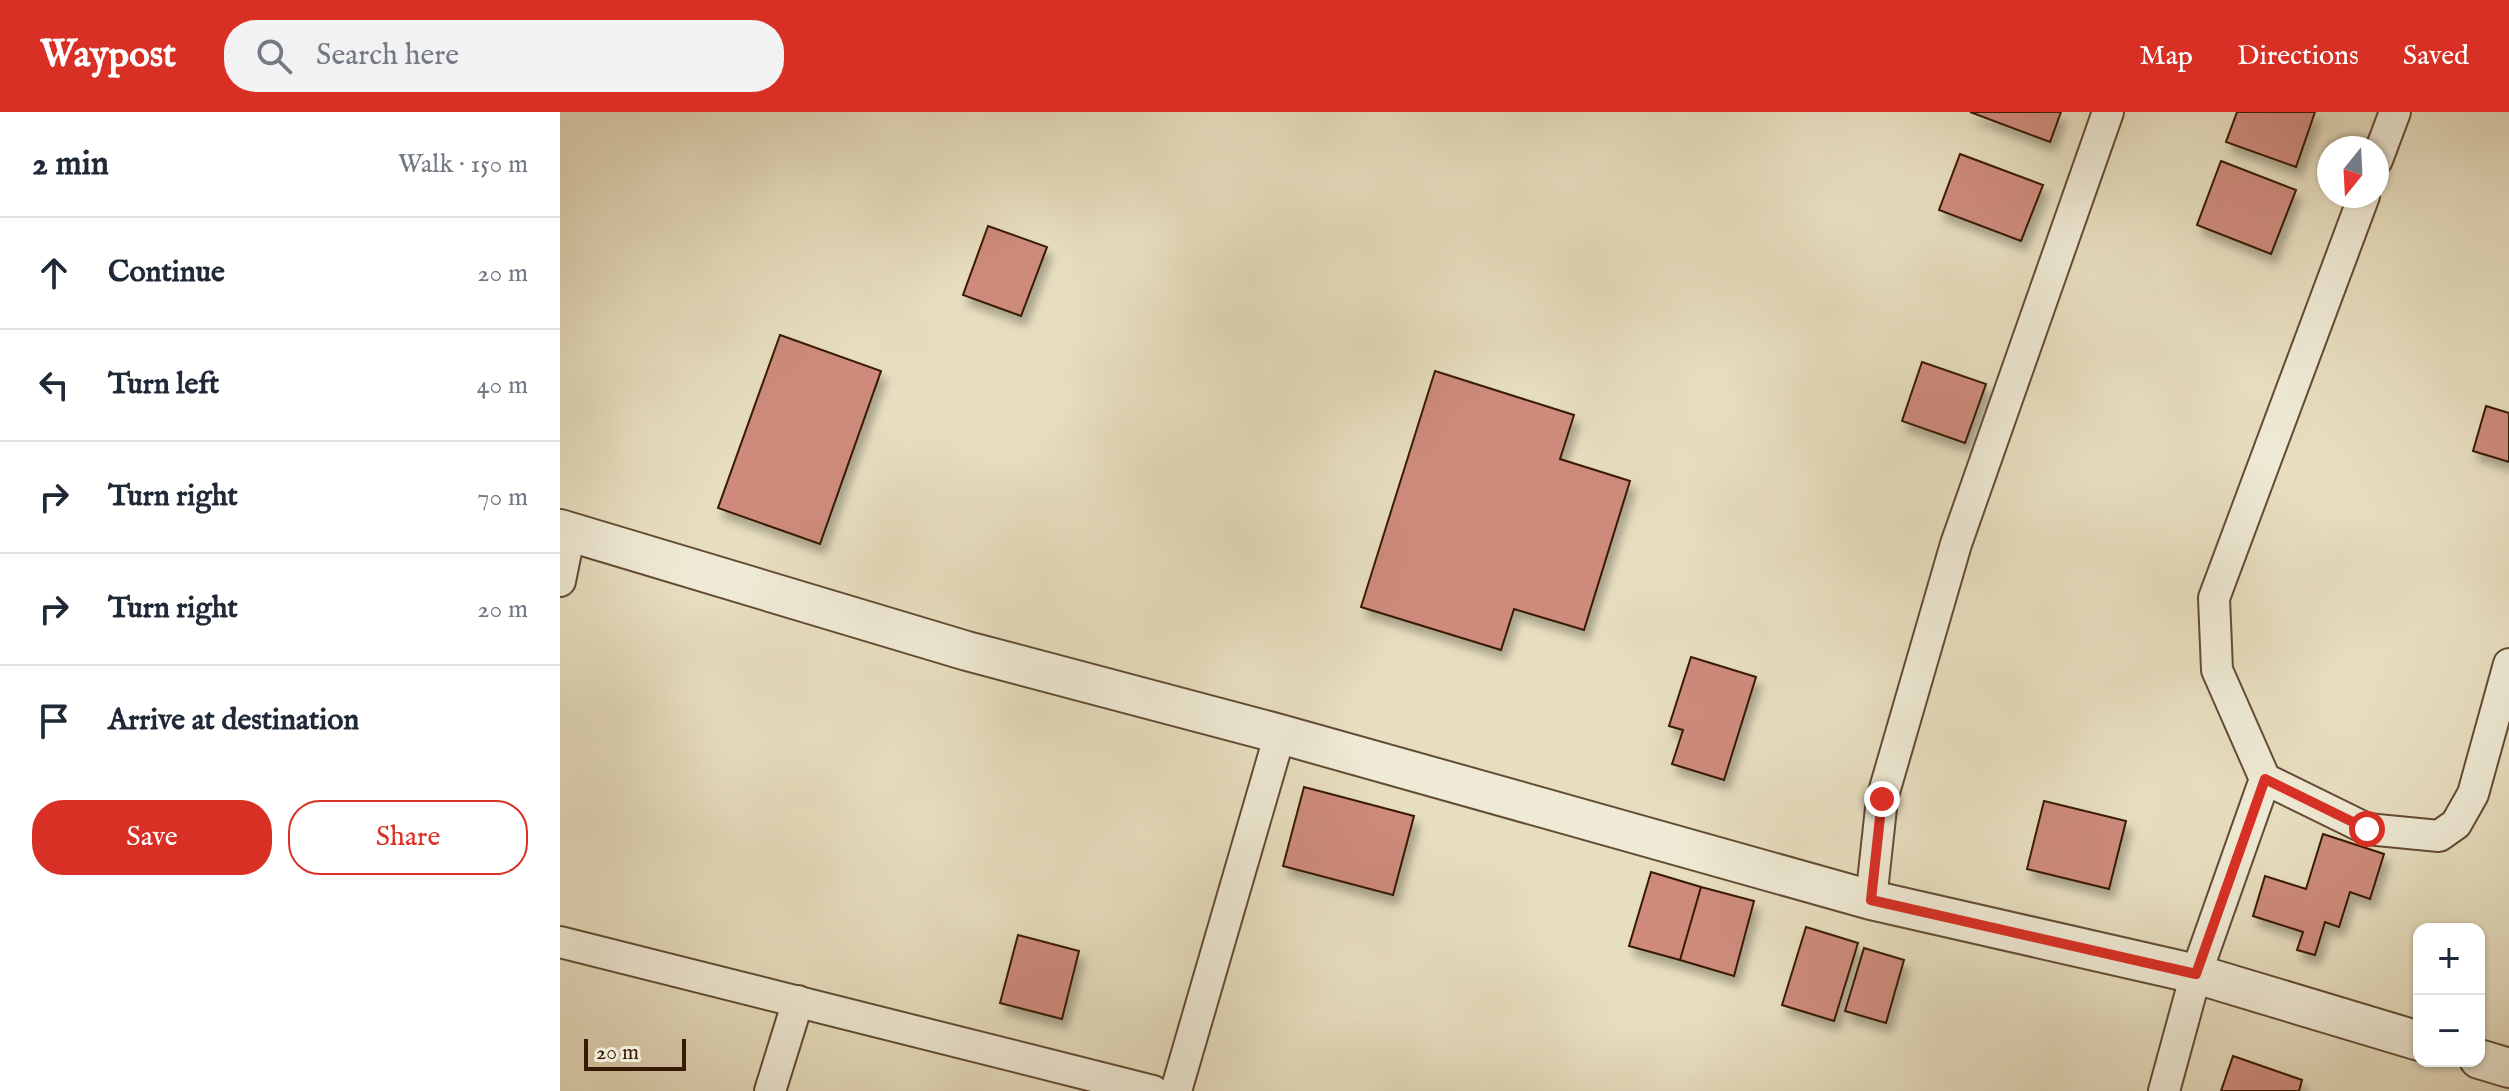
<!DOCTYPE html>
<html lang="en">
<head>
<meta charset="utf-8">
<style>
  :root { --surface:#fff; --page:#f2f2f3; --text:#1f2937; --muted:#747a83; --line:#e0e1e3; --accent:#d93025 }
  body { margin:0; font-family:"IM FELL English",serif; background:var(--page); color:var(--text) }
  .controls { position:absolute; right:24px; bottom:24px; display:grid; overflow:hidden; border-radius:16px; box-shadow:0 2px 6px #0004 }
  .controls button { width:72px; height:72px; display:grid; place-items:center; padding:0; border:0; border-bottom:2px solid var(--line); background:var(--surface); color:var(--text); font:40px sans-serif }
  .compass { position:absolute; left:1757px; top:24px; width:72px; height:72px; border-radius:50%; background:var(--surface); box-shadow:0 2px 6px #0004; rotate:198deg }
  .scale { position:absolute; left:24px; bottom:20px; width:102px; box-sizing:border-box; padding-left:8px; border:4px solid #381a04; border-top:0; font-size:22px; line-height:28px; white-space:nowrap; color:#381a04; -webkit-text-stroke:6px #efead5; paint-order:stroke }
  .stop { position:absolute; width:24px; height:24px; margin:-18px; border:6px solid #d93025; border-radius:50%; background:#fff }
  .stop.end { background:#d93025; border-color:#fff; box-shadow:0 2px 8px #0008 }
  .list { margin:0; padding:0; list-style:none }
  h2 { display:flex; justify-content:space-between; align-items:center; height:104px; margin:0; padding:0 32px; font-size:34px }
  h2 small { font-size:26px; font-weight:400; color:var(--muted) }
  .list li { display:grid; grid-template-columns:52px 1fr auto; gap:24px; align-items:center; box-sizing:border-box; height:112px; padding:0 32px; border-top:2px solid var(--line) }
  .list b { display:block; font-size:30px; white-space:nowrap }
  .list em { font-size:26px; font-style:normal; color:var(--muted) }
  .actions { display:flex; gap:16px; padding:24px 32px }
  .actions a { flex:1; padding:18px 0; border:2px solid var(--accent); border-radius:32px; text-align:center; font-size:28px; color:var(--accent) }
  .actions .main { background:var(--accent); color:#fff }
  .icon { flex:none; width:44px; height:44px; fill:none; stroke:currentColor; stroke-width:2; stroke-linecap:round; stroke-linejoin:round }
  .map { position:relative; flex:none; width:1949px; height:979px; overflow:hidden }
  header { display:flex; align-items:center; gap:48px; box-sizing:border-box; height:112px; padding:0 40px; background:var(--accent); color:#fff }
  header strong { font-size:38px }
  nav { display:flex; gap:44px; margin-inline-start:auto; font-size:28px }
  .search { width:560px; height:72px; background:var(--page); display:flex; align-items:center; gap:20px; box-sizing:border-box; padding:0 28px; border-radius:32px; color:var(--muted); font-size:30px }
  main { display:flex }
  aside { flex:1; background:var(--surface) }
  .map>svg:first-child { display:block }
  .building { fill:#ce8b7c; stroke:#381a04; stroke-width:2; filter:url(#shadow) }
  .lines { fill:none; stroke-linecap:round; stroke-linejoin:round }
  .minor-casing { stroke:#644b33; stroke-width:34 }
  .tertiary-casing { stroke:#644b33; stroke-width:42 }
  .minor { stroke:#efead5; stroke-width:30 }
  .tertiary { stroke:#efead5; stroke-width:38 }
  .route { stroke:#d93025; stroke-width:10 }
</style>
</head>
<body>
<header>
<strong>Waypost</strong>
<div class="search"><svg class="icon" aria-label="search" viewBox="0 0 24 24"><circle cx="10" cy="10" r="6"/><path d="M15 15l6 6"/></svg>Search here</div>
<nav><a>Map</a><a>Directions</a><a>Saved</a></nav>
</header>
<main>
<aside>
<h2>2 min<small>Walk · 150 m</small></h2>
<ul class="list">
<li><svg class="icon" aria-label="ahead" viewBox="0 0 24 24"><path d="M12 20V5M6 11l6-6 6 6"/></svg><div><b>Continue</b></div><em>20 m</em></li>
<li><svg class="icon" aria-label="left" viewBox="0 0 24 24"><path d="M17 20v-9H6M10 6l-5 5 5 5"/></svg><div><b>Turn left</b></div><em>40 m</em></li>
<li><svg class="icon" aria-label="right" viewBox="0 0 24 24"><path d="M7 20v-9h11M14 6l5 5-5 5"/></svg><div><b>Turn right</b></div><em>70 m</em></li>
<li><svg class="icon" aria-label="right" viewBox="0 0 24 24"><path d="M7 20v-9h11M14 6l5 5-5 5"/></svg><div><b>Turn right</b></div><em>20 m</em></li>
<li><svg class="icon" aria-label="arrive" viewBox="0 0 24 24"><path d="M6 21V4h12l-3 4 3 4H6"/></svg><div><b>Arrive at destination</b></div></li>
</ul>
<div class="actions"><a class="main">Save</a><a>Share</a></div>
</aside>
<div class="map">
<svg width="1949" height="979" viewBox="0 0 1949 979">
  <defs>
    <filter id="shadow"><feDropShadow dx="5" dy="9" stdDeviation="4" flood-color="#0004"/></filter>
  </defs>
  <rect width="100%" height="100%" fill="#e7debf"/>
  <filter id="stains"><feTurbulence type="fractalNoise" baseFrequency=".0025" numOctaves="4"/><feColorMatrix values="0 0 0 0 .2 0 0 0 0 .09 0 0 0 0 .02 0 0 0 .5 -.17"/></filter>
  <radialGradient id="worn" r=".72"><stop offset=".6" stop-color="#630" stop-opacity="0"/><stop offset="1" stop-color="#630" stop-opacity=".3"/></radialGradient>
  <!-- building -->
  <path class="building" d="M1410,0h91l-11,30z
    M1677,0h78l-19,55 -70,-25z
    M1400,42l83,31 -22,56 -82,-31z
    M1661,49l75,29 -25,64 -74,-29z
    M428,114l59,21 -26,69 -58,-21z
    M220,223l101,36 -61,173 -102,-36z
    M1362,250l64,22 -21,59 -63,-22z
    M875,259l139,44 -14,44 70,22 -46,149 -70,-21 -13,41 -140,-43z
    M1926,294l23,7v49l-36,-11z
    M1131,545l65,20 -32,103 -52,-16 11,-34 -14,-4z
    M744,675l110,29 -21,79 -110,-29z
    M1484,689l82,20 -17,68 -82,-20z
    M1763,722l61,20 -14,45 -20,-7 -11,35 -14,-5 -10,33 -18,-5 6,-18 -50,-16 12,-40 41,13z
    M1091,760l50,15 -21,73 -51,-14z
    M1141,775l53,14 -20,75 -54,-16z
    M1246,815l52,16 -24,78 -52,-16z
    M458,823l61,16 -17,68 -62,-16z
    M1304,836l40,12 -18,63 -41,-12z
    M1673,944l69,24 -3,11h-78z"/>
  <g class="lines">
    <defs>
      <path id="minor" d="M1817,48l18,-48
        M0,469l10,-49
        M1705,667l102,50 72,7 17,-12 17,-30 36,-130
        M1311,788l11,-101 74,-255 152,-432
        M0,830l593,149
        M210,979l28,-90
        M616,979l104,-357
        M1604,979l32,-117 69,-195 -48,-109 -3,-72 150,-402"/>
      <path id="tertiary" d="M0,417l407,122 313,83 591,166 325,74 223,67
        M1919,947l30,9"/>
    </defs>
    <!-- minor casing -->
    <use href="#minor" class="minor-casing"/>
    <!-- tertiary casing -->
    <use href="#tertiary" class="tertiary-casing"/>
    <!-- minor -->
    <use href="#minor" class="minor"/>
    <!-- tertiary -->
    <use href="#tertiary" class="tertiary"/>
  </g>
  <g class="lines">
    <!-- route -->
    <path class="route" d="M1322,687l-11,101 325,74 69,-195 102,50"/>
  </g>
  <rect width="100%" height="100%" filter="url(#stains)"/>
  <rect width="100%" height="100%" fill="url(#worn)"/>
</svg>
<div class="controls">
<button>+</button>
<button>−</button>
</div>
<svg class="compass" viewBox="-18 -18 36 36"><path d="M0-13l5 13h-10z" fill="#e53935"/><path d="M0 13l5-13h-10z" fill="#747a83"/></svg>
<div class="scale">20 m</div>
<div class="stop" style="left:1807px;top:717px"></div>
<div class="stop end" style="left:1322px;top:687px"></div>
</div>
</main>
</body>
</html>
